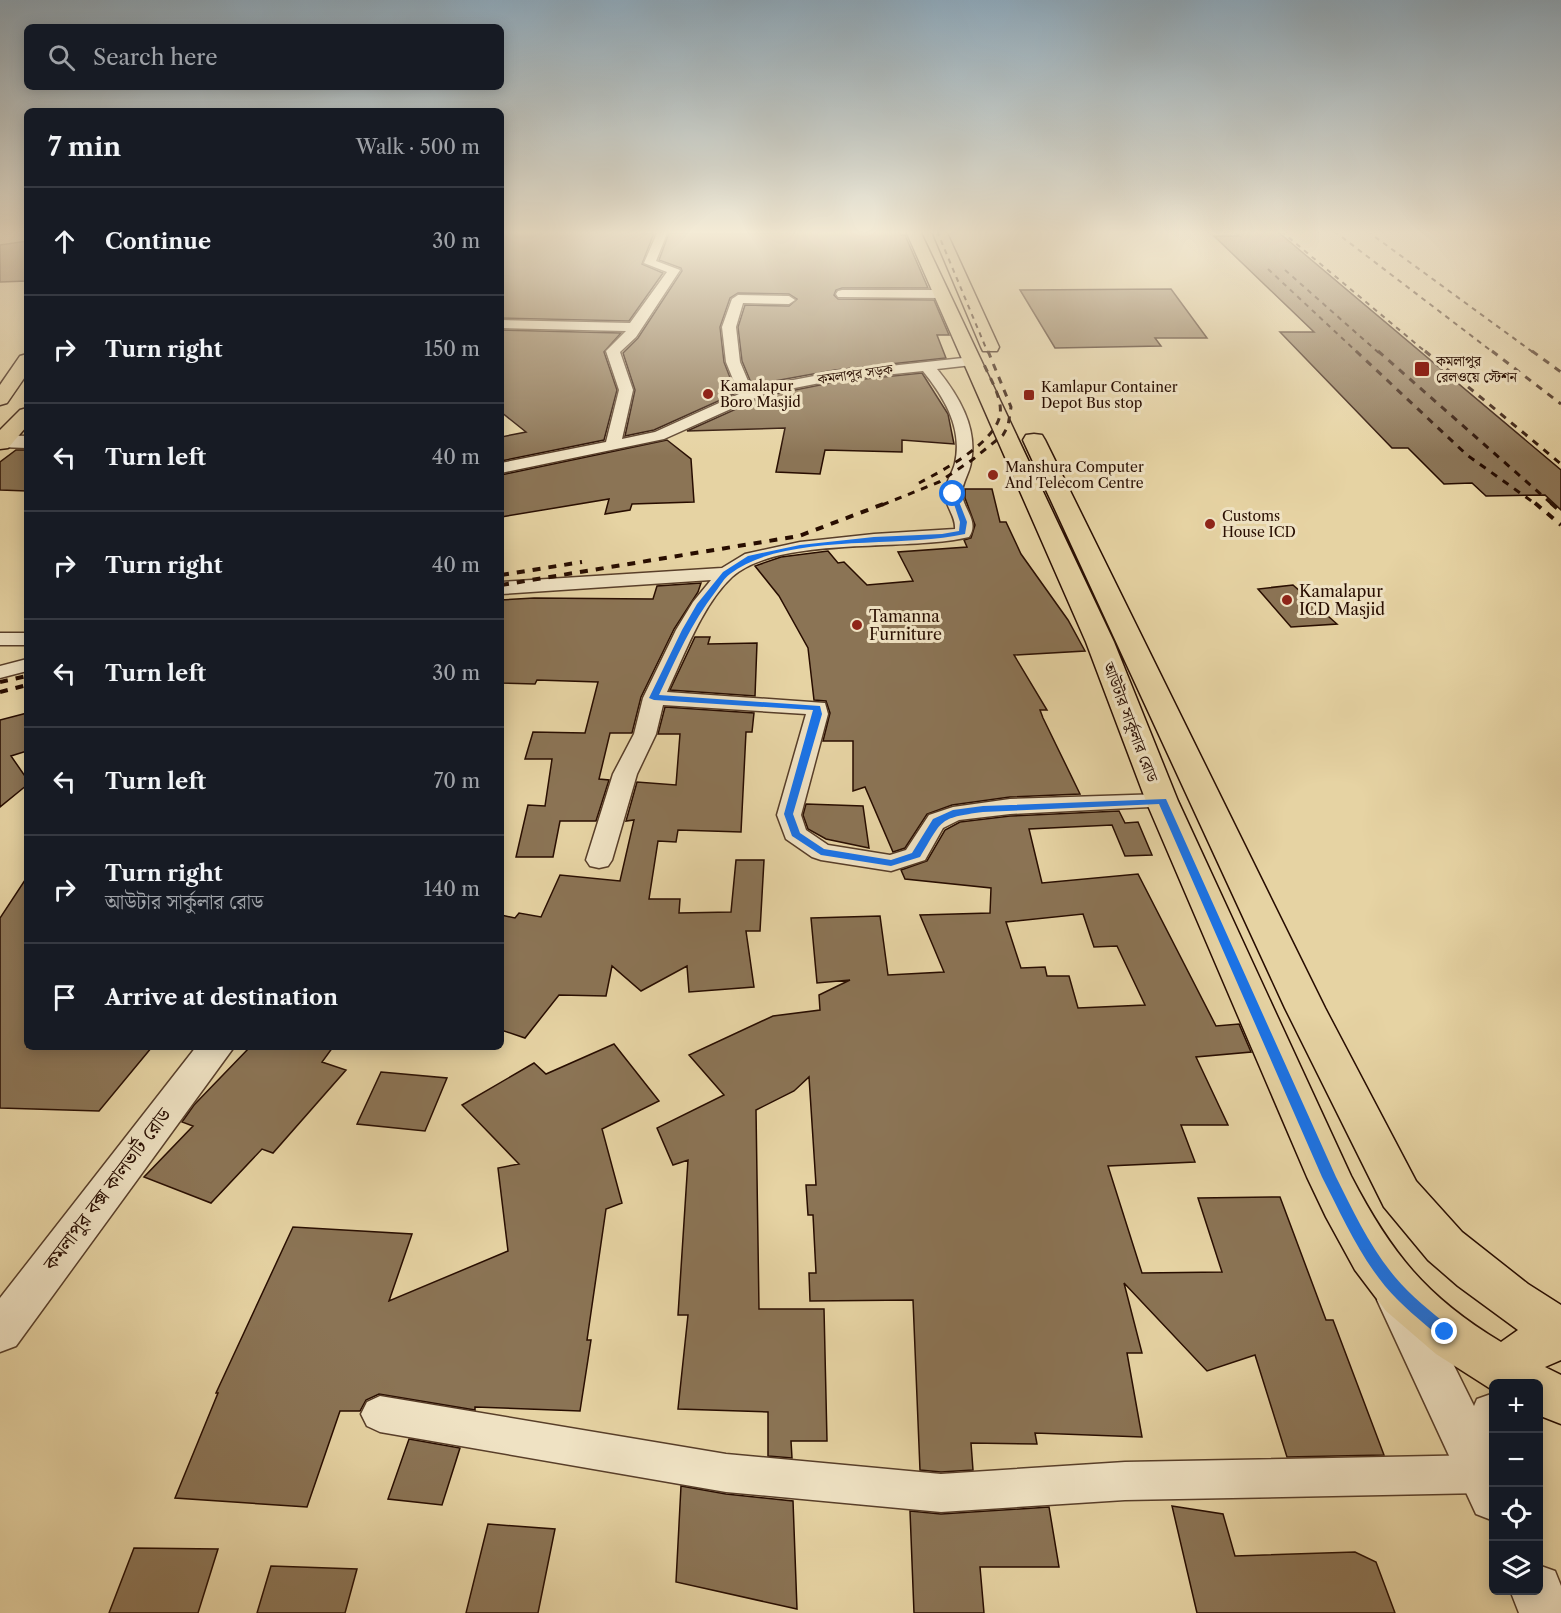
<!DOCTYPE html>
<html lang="en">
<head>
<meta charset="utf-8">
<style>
  :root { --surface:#171b24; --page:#242831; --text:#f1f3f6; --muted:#9ea1a6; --line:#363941 }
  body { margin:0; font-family:"Libre Caslon Text","Noto Serif Bengali",serif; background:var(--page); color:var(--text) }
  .controls { position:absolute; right:18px; bottom:18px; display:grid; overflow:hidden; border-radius:9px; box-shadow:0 3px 15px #0003 }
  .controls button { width:54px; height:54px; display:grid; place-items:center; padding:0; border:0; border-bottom:2px solid var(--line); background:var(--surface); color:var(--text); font:30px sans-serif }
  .stop { position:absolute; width:18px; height:18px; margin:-14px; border:4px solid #1a73e8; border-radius:50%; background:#fff }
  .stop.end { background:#1a73e8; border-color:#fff; box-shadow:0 2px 6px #0008 }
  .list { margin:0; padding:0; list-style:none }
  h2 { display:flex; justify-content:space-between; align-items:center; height:78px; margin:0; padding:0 24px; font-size:26px }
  h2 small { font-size:20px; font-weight:400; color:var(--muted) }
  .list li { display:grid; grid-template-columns:39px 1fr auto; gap:18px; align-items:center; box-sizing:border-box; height:108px; padding:0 24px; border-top:2px solid var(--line) }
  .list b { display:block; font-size:22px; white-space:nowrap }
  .list p { margin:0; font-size:20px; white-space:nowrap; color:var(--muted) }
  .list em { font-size:20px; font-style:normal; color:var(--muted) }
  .icon { flex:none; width:33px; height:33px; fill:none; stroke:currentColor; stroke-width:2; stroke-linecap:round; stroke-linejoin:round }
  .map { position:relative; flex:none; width:1561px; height:1613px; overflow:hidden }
  .search { position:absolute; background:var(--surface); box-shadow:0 3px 15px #0003; left:24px; top:24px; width:480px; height:66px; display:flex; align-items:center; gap:15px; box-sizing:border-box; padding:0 21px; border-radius:9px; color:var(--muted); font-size:22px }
  .panel { position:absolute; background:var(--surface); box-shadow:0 3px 15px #0003; left:24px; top:108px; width:480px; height:942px; border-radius:9px }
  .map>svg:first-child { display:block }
  .building { fill:#8b7455; stroke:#280d00; stroke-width:1.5; fill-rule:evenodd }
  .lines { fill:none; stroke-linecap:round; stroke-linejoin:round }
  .minor-casing { stroke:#583e29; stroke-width:3 }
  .tertiary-casing { stroke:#583e29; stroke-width:3 }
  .primary-casing { stroke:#280d00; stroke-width:3 }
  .minor { fill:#efe2c3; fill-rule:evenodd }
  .tertiary { fill:#efe2c3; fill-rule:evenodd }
  .primary { fill:#e6d3a3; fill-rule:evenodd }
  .rail-far2 { stroke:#280d00; stroke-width:2; stroke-dasharray:5 5; stroke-linecap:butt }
  .rail-far1 { stroke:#280d00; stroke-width:3; stroke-dasharray:7 7; stroke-linecap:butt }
  .rail { stroke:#280d00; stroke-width:4; stroke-dasharray:8 8; stroke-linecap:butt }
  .route { fill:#1a73e8 }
  .poi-dot { fill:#8f2418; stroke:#efe2c3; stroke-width:2 }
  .labels { text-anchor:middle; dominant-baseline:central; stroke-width:6; stroke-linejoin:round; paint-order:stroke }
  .far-poi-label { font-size:14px; fill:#280d00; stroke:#efe2c3; text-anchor:start }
  .far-street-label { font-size:14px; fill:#280d00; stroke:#efe2c3 }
  .poi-label { font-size:16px; fill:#280d00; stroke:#efe2c3; text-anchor:start }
  .street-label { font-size:16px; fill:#280d00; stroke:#efe2c3 }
  .near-street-label { font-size:20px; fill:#280d00; stroke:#efe2c3 }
</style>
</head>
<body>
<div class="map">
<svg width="1561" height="1613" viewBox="0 0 1561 1613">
  <rect width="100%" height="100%" fill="#e6d3a3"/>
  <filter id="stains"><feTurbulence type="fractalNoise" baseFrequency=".00333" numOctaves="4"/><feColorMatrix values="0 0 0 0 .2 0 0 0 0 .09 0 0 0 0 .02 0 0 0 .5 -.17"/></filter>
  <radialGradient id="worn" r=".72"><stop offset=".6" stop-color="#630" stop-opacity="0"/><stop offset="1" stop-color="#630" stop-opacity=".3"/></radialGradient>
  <!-- building -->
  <path class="building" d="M501,231h143l-2,3 12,-1 -12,31 21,9 -34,48 -128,-3z
    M810,231h90l1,4h4l23,53h-86l-6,2 -2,5 4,4 96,1 15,35h-12l9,23 -111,12 -83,15 -10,-24 -4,-34 7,-22 44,1 8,-7 -8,-5 -51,-1 -8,5 -10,29 4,35 12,31 -82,37 -29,6 10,-46 -12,-37 15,-15 44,-67 -1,-3 -22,-8 10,-27 64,1 77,-2z
    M1233,231h44l284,239v40l-16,-15 -59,1 -14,-13 -28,1 -36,-36h-16l-112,-116h34l-100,-96h25z
    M27,241v40l-27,1v-37z
    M1171,289l36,49h-52l6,8 -106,2 -35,-58z
    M501,330l120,3 -17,19 13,38 -13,50 -103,21v-24l25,-5 -25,-20z
    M922,373l26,41 6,30 -52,-4v12l-77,-2 -5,24 -44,-2 9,-44 -98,3 78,-35 70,-14z
    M667,440l24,19 3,43 -62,2 -2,6 -25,4 4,-15 -108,18v-42z
    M16,450h11v41l-27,-1v-28z
    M965,489h27l8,33h6l15,32 47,66 17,31 -71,4 33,55h-7l3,8 37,76 -70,3 -58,8 -25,9 -22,34 -12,4 -28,-65 -12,4v-50h-30l7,-28 -4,-12 -12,-1 -6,-52 -29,-52 -24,-30 26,-9 47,-6 10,12 6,-1 23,23 46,-4 -15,-29 69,-5 -3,-7 7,-2 4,-13 -10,-27z
    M701,583l-3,9 -24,37 -33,68 -9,36h-22l-11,46 10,1 -13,41h-36l-7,36h-37l12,-52 17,1 7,-47h-27l8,-27 52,1 13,-51 -61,-2 -2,4 -34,-1v-83l33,-2 119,1 4,-13z
    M1293,585l44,39 -46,3 -33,-38z
    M695,637h15l-2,7 49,-1 -2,53 -85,-6z
    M665,707l89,6 -2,19h-6l-5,100 -63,-2 -2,12 -18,-1 -9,58h31l-1,14 52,-1 5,-52h28l-4,71h-14l8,56 -65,5 -2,-26 -46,25 -29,-25 -6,30 -47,-1 -34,43 -24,-8v-115l14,3 4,-5 22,4 19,-42 60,6 14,-61 -8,1 11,-39 39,3 4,-51h-22z
    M27,713v38l-16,5 16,23v6l-27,22v-87z
    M806,804l57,2 6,42 -43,-9 -18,-10 -5,-14z
    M1119,811l6,12 13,-1 14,33 -27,1 -13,-31 -83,4 13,54 96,-9 78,152 23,-2 12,28 -55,5 32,68h-47l14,37 -87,4 34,107 80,-1 -24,-74 82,-1 46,123h7l51,135 -97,2 -32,-102 -48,16 -83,-88 18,70h-15l15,84 -107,-4 2,11 -66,-1 2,27 -32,2 -21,-2 -7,-170 -103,1 -1,-28h7l-3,-58h-5l-2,-30h10l-7,-108 -15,14 -38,19 3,199h65l3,132h-36l1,17 -24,-2v-44l-90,-3 10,-94h-10l10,-155 -15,5 -16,-37 67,-33 -35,-40 84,-39 47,-6 -1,-15 31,-15 -33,3 -6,-65 69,-2 8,59 56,-3 -24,-57 70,-2 1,-25 -86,-9 -4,-9 26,-9 18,-31 15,-8 50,-6zM1083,914l11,33 23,-1 28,59 -67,3 -9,-32h-22l-2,-9 -24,1 -15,-46z
    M27,877v170h125l-53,64 -99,-3v-190z
    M614,1044l45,57 -57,28 20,74 -16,6 -19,131h4l-11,71 -105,-4v3l-96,-16 -13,6 -6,11h-20l-33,96 -132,-9 43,-105h-2l77,-166 119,7 -23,67 119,-50 -10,-83 21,-4 -57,-59 72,-42 12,11z
    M250,1047h83l-11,15 24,8 -73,83 -11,-4 -51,54 -67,-26 49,-51 -11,-4 12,-17z
    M381,1072l66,6 -22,53 -68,-7z
    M409,1439l51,9 -18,57 -54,-6z
    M681,1486l45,8 67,7 4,108 -121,-27z
    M1172,1506l51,8 12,42 120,-4 21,10 19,51h-198z
    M1049,1507l10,60h-79l4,46h-70l-4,-102 31,3z
    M488,1524l67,5 -17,84h-72z
    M134,1548l84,1 -20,64h-89z
    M271,1566l86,3 -12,44h-88z"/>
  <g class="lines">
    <defs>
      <path id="minor" d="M658,231h10l-12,30 24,9 -44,67 -16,15 13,38 -11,49 33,-7 84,-38 -13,-32 -4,-35 10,-28 6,-4 51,1 6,4 -6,4 -46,-1 -7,24 4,35 11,26 84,-16 137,-15 7,4 -7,4 -35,4c21,26 41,58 34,93 -1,10 -9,21 -9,31 0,15 18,28 7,44 -60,15 -190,-2 -237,40 -30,28 -48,79 -65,115l158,11 3,11 -27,101 5,15 22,15 62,10 16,-5 23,-35 24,-8 57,-8 152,-5 8,2 4,5 -4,5 -160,8 -51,6 -16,8 -18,32 -34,11 -70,-11 -9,-3 -26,-18 -9,-24 29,-101 -143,-9 -7,29 -19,40 -25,86 -4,6 -9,2 -9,-2 -4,-6 27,-86 21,-40 9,-36 33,-68 17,-28 18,-22 -210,14v-12l221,-14 23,-14 55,-12 74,-8 81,-5c1,-13 -10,-23 -10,-35 -1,-10 8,-21 10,-31 8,-35 -11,-66 -32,-92l-88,9 -71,14 -100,45 -163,34v-10l105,-21 13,-52 -13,-39 20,-20 -125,-3v-8l129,3 37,-51 -23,-9z
        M842,290h99l6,4 -6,4 -103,-1 -2,-3 2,-3z
        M0,633h27v12h-27z
        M27,659v12l-27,7v-12z
        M380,1396l346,58 215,20 184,-12 358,-7 11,4v30l-11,4 -358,7 -184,12 -215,-20 -346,-60 -13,-6 -6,-12 6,-12z"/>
      <path id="tertiary" d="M0,435l27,1v12l-27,-1z
        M196,1047h38l-218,299 -16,6v-54z
        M1399,1281l16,6 59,119 3,-7 17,-6v128l-18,-7 -99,-214 6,-13z
        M1538,1565l17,6 6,15v27h-42l-9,-23h28z"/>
      <path id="primary" d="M906,231h14l194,411 64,159 173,375c40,77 75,121 150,166l17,-12 -60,-44 -30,-26 -44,-53 -99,-199 -262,-568 3,-5 8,-1 8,1 3,5 280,568 91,173 46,51 66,52 33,21v55l-16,7 16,8v49l-23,-9v-31h-44v7l-58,-37 -50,-43 -31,-41 -29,-53 -19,-40 -161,-376 -60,-159z
        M932,231h14l53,116 -2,4h-14l-2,-4z
        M27,354v20l-20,29 -7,2v-20l20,-29z
        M27,408v18l-19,22 -8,1v-19l20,-20z"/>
    </defs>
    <!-- minor casing -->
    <use href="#minor" class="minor-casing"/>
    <!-- tertiary casing -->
    <use href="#tertiary" class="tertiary-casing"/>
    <!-- primary casing -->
    <use href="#primary" class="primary-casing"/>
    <!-- minor -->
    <use href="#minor" class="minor"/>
    <!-- tertiary -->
    <use href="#tertiary" class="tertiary"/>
    <!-- primary -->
    <use href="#primary" class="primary"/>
    <!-- rail-far2 -->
    <path class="rail-far2" d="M937,231l51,122
      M1281,231l146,122
      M1334,231l160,122
      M1367,231l167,122
      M1268,269l90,84
      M1285,270l94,83"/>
    <!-- rail-far1 -->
    <path class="rail-far1" d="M1356,351l111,104 70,50
      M1378,351l175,154
      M1425,351l136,113
      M1492,351l69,53
      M1532,351l29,21
      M919,483c23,-12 76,-40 81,-68 3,-17 -11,-38 -17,-53
      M882,505l57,-23 33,-22 31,-25 5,-9 3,-19 -23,-56"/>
    <!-- rail -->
    <path class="rail" d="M1535,503l26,22
      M1551,503l10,9
      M501,575l81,-13
      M501,585l298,-49 87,-33
      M0,682l27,-6
      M0,692l27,-7"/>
  </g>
  <!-- sky -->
  <linearGradient id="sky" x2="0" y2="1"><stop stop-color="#8da6b6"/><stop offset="0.51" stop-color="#f4ebd6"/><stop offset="1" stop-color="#f4ebd6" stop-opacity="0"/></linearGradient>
  <rect width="1561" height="456" fill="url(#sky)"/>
  <!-- route -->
  <path class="route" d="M950,492l6,2 11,28 -2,12c-66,15 -181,-2 -235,40 -6,4 -10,12 -14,17 -25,32 -40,68 -57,104l161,11 2,8 -29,100 7,19 24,16 67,11 21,-7 21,-34 20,-9 30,-4 183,-7 170,378c17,34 34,70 59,100 16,19 36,35 55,50l2,5 -2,5 -5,1 -5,-1c-19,-16 -39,-32 -55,-51 -27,-33 -44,-72 -63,-109l-163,-373 -176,8c-46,6 -40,8 -63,45l-29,9 -70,-11 -29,-19 -8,-22 29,-104 -159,-10 -5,-2 33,-68 15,-26 26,-32 25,-16 52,-11 74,-8 68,-3 17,-3 1,-9z"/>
  <!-- markers -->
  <g class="poi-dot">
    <rect x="1414" y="361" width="16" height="16" rx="3"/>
    <circle cx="708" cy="394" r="6"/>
    <rect x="1023" y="389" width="12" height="12" rx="3"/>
    <circle cx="993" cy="475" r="6"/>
    <circle cx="1210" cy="524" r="6"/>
    <circle cx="1287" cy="600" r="6"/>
    <circle cx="857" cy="625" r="6"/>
  </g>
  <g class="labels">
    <!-- far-poi labels -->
    <g class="far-poi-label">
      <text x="1436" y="361">কমলাপুর<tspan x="1436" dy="16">রেলওয়ে স্টেশন</tspan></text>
      <text x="720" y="386">Kamalapur<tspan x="720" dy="16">Boro Masjid</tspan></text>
      <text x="1041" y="387">Kamlapur Container<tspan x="1041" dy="16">Depot Bus stop</tspan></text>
      <text x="1005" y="467">Manshura Computer<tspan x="1005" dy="16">And Telecom Centre</tspan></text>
      <text x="1222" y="516">Customs<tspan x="1222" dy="16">House ICD</tspan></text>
    </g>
    <!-- far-street labels -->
    <g class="far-street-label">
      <text transform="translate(855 374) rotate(-8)">কমলাপুর সড়ক</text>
    </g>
    <!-- poi labels -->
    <g class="poi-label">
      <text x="1299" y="591">Kamalapur<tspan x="1299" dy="18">ICD Masjid</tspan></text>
      <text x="869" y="616">Tamanna<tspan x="869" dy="18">Furniture</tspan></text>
    </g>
    <!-- street labels -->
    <g class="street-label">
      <text transform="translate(1131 722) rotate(69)">আউটার সার্কুলার রোড</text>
    </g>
    <!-- near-street labels -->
    <g class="near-street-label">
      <text transform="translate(107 1189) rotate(-53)">কমলাপুর বক্স কালভার্ট রোড</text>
    </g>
  </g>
  <rect width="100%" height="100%" filter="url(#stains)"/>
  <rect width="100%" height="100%" fill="url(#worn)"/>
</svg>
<div class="controls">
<button>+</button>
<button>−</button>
<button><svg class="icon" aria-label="locate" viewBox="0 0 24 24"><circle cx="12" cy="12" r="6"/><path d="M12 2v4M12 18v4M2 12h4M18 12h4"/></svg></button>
<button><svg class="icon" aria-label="layers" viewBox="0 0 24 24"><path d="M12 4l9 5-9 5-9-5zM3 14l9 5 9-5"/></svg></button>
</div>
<div class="stop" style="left:953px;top:494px"></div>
<div class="stop end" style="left:1445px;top:1332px"></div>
<div class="search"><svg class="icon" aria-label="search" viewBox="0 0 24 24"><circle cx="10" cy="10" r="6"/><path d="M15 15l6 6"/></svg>Search here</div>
<section class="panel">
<h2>7 min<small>Walk · 500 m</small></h2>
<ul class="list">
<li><svg class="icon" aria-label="ahead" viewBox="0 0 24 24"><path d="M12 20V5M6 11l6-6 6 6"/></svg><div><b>Continue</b></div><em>30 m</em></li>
<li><svg class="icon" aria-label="right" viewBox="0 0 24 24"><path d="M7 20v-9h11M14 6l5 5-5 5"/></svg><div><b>Turn right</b></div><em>150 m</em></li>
<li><svg class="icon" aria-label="left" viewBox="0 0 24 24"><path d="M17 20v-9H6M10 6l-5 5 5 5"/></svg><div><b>Turn left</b></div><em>40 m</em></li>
<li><svg class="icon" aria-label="right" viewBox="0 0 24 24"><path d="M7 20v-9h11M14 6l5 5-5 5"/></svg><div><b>Turn right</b></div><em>40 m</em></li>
<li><svg class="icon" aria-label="left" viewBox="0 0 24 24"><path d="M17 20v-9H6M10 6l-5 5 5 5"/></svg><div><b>Turn left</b></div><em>30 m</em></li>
<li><svg class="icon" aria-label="left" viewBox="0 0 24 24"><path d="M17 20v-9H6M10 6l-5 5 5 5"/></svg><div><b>Turn left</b></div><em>70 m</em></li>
<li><svg class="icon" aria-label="right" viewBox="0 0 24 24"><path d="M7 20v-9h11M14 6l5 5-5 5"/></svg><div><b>Turn right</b><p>আউটার সার্কুলার রোড</p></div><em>140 m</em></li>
<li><svg class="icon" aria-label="arrive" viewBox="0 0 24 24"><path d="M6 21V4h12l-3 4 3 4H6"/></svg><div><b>Arrive at destination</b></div></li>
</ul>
</section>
</div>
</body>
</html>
